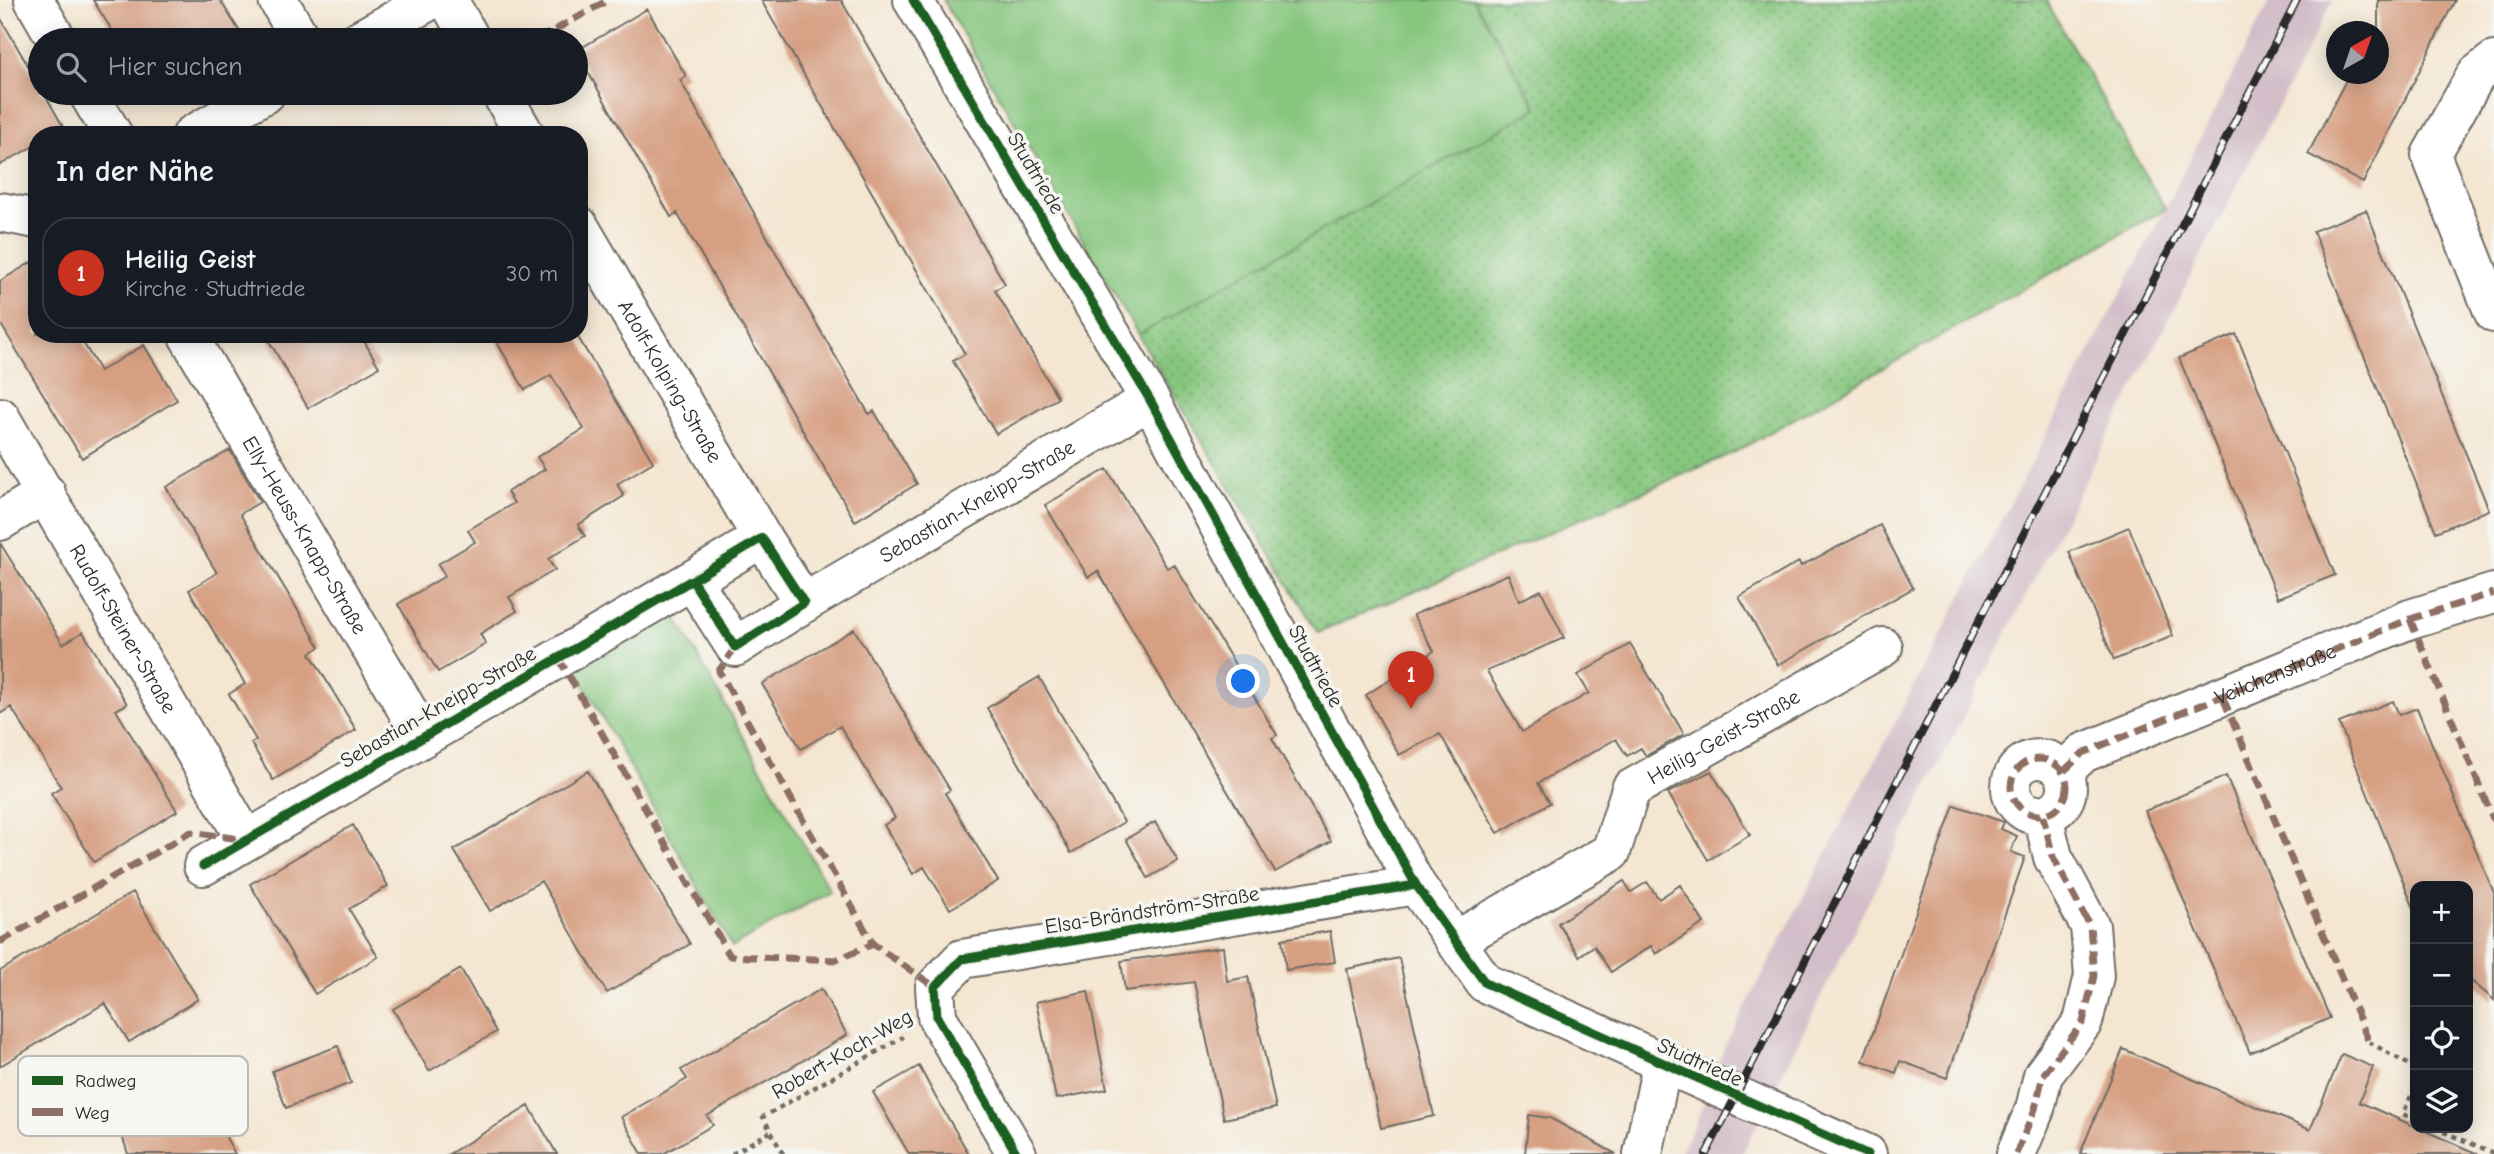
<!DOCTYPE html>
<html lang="de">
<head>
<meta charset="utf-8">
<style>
  :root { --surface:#171b24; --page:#242831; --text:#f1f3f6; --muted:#9ea1a6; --line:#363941; --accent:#c8321e }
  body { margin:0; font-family:"Comic Neue",sans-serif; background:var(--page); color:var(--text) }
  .controls { position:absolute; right:21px; bottom:21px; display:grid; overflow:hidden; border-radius:14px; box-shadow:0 4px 18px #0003 }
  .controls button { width:63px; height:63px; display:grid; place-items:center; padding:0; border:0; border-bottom:2px solid var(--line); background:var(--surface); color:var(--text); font:35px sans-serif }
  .compass { position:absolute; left:2326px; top:21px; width:63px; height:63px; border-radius:50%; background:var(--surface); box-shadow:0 4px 18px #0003; rotate:40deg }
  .you { position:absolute; left:1244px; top:682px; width:24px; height:24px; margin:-18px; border:5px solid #fff; border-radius:50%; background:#1a73e8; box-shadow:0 0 0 10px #1a73e833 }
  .badge { display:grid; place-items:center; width:46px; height:46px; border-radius:50%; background:var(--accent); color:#fff; font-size:23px; font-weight:700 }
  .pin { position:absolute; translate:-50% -58px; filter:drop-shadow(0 2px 4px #0008) }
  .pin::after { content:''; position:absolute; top:37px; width:24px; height:21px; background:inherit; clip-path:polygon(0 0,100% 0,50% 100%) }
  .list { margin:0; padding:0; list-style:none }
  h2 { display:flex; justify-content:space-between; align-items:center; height:91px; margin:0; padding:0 28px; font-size:30px }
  h2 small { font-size:23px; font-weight:400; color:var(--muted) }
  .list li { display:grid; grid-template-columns:46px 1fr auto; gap:21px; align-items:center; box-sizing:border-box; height:112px; margin:0 14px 14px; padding:0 14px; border:2px solid var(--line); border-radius:28px }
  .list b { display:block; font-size:26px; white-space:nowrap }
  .list p { margin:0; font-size:23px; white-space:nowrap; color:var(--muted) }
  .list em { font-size:23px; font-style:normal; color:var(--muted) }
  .icon { flex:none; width:38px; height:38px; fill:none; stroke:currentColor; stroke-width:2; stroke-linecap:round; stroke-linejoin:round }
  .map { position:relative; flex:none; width:2494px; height:1154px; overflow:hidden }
  .search { position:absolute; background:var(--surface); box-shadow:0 4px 18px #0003; left:28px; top:28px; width:560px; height:77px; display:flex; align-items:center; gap:18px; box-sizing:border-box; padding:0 24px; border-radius:38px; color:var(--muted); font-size:26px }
  .panel { position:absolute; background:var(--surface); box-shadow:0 4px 18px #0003; left:28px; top:126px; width:560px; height:217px; border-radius:28px }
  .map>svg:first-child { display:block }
  .industrial { fill:#d2bdc8 }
  .grass { fill:url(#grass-dots); stroke:#587854; stroke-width:2 }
  .park { fill:#86c67e; stroke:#587854; stroke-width:2 }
  .building { fill:#d69f82 }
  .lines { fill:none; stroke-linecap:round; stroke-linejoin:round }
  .minor-casing { stroke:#716c65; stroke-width:42 }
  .path { stroke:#716c65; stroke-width:4.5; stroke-dasharray:5 5; stroke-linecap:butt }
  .minor { stroke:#fff; stroke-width:38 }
  .rail-casing { stroke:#2b2b2b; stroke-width:8 }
  .rail { stroke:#f6f6f2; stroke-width:5; stroke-dasharray:16; stroke-linecap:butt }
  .quiet { stroke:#8d6e63; stroke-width:7; stroke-dasharray:14 7; stroke-linecap:butt }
  .cycleway-casing { stroke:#f6f6f2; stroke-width:13 }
  .cycleway { stroke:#1b5e20; stroke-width:9 }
  .labels { text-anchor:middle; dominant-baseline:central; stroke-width:7; stroke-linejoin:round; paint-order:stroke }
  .street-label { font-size:21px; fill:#2b2b2b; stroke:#f6f6f2 }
  .key { fill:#f6f6f2; stroke:#b9b9b6; stroke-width:2 }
  .key-label { font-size:19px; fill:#2b2b2b }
</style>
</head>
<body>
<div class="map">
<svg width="2494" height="1154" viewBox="0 0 2494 1154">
  <defs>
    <pattern id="grass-dots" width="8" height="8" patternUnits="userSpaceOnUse" patternTransform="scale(1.75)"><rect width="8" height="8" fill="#86c67e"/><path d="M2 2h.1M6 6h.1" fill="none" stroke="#6ea167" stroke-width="1.8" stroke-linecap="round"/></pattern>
  </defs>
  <rect width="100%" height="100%" fill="#f6f6f2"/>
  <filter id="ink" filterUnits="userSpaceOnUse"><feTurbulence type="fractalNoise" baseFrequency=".0143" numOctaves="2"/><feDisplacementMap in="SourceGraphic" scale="14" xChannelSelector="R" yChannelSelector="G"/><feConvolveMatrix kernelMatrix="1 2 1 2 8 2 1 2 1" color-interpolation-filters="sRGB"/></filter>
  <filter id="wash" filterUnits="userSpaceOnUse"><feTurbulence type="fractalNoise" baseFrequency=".00686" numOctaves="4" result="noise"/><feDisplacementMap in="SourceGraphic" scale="28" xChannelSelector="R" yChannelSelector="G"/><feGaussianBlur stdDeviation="1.57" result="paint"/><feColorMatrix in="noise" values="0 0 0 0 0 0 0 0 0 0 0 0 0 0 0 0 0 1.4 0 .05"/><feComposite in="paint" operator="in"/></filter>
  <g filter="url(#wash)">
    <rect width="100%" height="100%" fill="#f4e6d1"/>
    <!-- industrial -->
    <path class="industrial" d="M2270,0h63l-440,853 -151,301h-62l24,-50 21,-58 440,-837z"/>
    <!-- grass -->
    <path class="grass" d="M1474,0h572l119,209 -428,242 -419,182 -180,-298 398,-227z"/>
    <!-- park -->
    <path class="park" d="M943,0h531l63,108 -399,227z
      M674,614l156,277 -98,56 -157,-278z"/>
    <g id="blocks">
      <!-- building -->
      <path class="building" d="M93,0h127l25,40h-127z
        M761,0h80l164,284 -10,6 63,108 -62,36 -43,-73 12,-7z
        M2378,0h77l-92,183 -55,-29 41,-80h29z
        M647,9l39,67 -6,4 114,205 75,129 5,-3 43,73 -62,37 -178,-308 -6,4 -95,-166z
        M0,17l40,70v6h4l20,35 -11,7h-16v9l-37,21z
        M2366,210l123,300 -53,22 -123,-301z
        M37,259v75h41l22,37 44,-26 33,55 -95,58 -82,-135v-42z
        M265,334h95l19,33 -71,41z
        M492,334h84l77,128 -36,22 7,12 -46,29 7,11 -37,23 7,11 -46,27 8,14 -37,23 6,10 -48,28 -40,-68 47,-28 -7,-12 37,-22 -7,-12 46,-27 -7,-11 38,-23 -8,-12 47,-28 -33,-54 -26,15z
        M2236,334l99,241 -57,23 -99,-240z
        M230,450l30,52 -20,12 80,133 -10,6 46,77 -83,50 -22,-37 5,-3 -27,-46 16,-10 -56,-94 28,-17 -51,-86z
        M1107,469l60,99 7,-4 57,94 46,77 -5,3 59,103 -56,31 -177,-301 -10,6 -43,-72z
        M1880,525l33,63 -135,77 -39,-68 60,-35 2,4z
        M2129,527l44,109 -59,24 -45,-108z
        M0,543l63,101 20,-12 44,72 -11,6 61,101 -83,51 -43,-69 10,-6 -50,-80 -11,7z
        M1508,574l11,27 22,-11 23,48 -77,33 35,61 67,-39 -11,-18 52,-31 54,90 -38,22 -5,-8 -14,8 -11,-17 -78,44 12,20 -52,30 -58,-99 -41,21 -33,-60 68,-44 -21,-36z
        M854,629l96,161 -5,3 53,88 -48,28 -26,-42 -11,7 -29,-49 11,-7 -55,-92 -39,23 -39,-65z
        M1039,677l85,145 -53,31 -84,-145z
        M2393,701l6,14 18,-7 77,185v107l-26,-22v-92h-53v25l-76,-188z
        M588,771l102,173 -83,49 -66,-112 -51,30 -36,-61z
        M1711,771l39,64 -42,25 -40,-67z
        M2226,776l104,242 -80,35 -105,-242z
        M1954,805l50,17 -3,7 16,7 -6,16 14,5 -78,221 -47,-17 -4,12 -33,-12z
        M1155,822l23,39 -30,17 -22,-39z
        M353,825l35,61 -39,23 29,48 -63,37 -65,-110z
        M1624,881l7,11 16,-10 12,17 21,-14 24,38 -48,31 -5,-8 -40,26 -17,-26 -15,10 -21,-33z
        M133,892l65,107 -69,43 -24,-39 -105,63v-95z
        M1330,931l5,31 -49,8 -4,-31z
        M1223,947l4,34 21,-4 28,131 -52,11 -30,-137 -69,9 -4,-30z
        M1399,958l35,158 -53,12 -34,-159z
        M461,969l35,63 -67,39 -36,-62z
        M821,989l26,46 -140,81 6,9 -50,29h-21l-21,-37 66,-38 -6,-9z
        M1088,991l19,98 -51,10 -20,-97z
        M338,1046l13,37 -65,25 -14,-37z
        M2123,1049l187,81 32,-76 31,13 -14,35 119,52h-398z
        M919,1066l16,30 34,58h-60l-36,-62z
        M141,1081l15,33 48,-18 31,58h-107l-20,-62z
        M529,1106l28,48h-108z
        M1529,1115l21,3 66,36h-91z"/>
    </g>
  </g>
  <g filter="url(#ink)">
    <use href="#blocks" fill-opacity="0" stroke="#716c65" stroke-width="2"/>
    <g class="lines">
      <defs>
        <g id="minor">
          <path d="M34,0l23,40"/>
          <path d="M278,0l23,40"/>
          <path d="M448,0l23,40"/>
          <path d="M913,0l237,400 266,485 69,98 382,171"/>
          <path d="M359,40l72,-40"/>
          <path d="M2494,61l-18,14 -45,80 63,158"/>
          <path d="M88,93l25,42"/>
          <path d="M501,93l24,42"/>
          <path d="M192,135l74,-42"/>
          <path d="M0,212l37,7"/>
          <path id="s1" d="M579,226l183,312"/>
          <path id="s2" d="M187,334l236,403"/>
          <path id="s3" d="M0,417l246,423"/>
          <path d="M0,521l46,-28"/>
          <path id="s4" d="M804,603l346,-203"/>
          <circle cx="2039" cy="787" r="28"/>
          <path d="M2064,771l19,-18 327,-134 84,-26"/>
          <path d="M203,866l489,-286 43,67 69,-44 -42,-65 -70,42"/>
          <path id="s5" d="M1455,941l156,-89 20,-63 252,-142"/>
          <path d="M1017,1154l-80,-137 -2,-30 27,-28 454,-74"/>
          <path d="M1643,1154l19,-89"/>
          <path d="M2016,1154l19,-45 8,-34 40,-53 11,-46 -4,-50 -37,-69 -10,-41"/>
        </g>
      </defs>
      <!-- minor casing -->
      <use href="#minor" class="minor-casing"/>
      <!-- path -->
      <path class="path" d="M2369,1042l46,26
        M2415,1087l-12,27 12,6
        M2434,1128l60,25
        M732,1154l38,-22
        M783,1154l-20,-37 140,-80"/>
      <!-- minor -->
      <use href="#minor" class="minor"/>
      <defs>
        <path id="rail" d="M1706,1154l591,-1154"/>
      </defs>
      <!-- rail casing -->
      <use href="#rail" class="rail-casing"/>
      <!-- rail -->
      <use href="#rail" class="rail"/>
      <!-- quiet -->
      <g class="quiet">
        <path d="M537,40l71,-40"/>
        <path d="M2410,619l84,202"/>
        <path d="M735,647l-16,24 154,273 62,43"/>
        <path d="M558,657l172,299 106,4 37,-16"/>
        <path d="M2223,698l146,344"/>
        <circle cx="2039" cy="787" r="28"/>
        <path id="s6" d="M2064,771l19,-18 327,-134 84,-26"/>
        <path d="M0,942l191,-110 55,8"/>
        <path d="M2016,1154l19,-45 8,-34 40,-53 11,-46 -4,-50 -37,-69 -10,-41"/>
      </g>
      <defs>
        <path id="cycleway" d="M913,0l237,400 266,485 69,98 382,171
          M203,866l489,-286 43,67 69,-44 -42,-65 -70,42
          M1017,1154l-80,-137 -2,-30 27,-28 454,-74"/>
      </defs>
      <!-- cycleway casing -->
      <use href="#cycleway" class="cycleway-casing"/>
      <!-- cycleway -->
      <use href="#cycleway" class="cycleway"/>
    </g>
  </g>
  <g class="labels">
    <!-- street labels -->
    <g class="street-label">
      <text transform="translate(1036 173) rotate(59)">Studtriede</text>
      <text stroke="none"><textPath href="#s1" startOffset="180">Adolf-Kolping-Straße</textPath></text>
      <text stroke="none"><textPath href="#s4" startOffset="201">Sebastian-Kneipp-Straße</textPath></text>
      <text stroke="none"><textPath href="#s2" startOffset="233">Elly-Heuss-Knapp-Straße</textPath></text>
      <text stroke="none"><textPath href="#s3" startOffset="245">Rudolf-Steiner-Straße</textPath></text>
      <text transform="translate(1316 666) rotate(61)">Studtriede</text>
      <text stroke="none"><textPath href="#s6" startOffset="234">Veilchenstraße</textPath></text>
      <text transform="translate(438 707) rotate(-30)">Sebastian-Kneipp-Straße</text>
      <text stroke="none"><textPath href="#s5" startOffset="352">Heilig-Geist-Straße</textPath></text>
      <text transform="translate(1152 910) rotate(-9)">Elsa-Brändström-Straße</text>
      <text transform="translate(842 1054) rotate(-30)">Robert-Koch-Weg</text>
      <text transform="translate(1700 1062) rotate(24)">Studtriede</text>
    </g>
  </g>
  <!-- legend -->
  <rect x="18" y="1056" width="230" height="80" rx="10" class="key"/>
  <rect x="32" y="1076" width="31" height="9" fill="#1b5e20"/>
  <rect x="32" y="1108" width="31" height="8" fill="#8d6e63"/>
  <g class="key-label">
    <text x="75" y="1087">Radweg</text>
    <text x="75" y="1119">Weg</text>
  </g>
</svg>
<div class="controls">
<button>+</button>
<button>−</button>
<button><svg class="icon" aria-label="locate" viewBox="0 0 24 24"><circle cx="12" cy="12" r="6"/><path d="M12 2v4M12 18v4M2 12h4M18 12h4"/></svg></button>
<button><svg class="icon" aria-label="layers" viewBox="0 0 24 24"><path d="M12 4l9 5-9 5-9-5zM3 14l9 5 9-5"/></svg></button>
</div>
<svg class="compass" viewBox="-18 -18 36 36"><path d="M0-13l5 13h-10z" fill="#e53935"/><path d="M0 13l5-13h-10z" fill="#9ea1a6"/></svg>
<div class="you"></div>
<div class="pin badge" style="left:1411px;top:709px">1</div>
<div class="search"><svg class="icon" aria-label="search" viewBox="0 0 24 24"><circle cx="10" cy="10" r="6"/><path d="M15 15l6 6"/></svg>Hier suchen</div>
<section class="panel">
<h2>In der Nähe<small></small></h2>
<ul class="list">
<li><span class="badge">1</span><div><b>Heilig Geist</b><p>Kirche · Studtriede</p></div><em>30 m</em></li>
</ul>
</section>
</div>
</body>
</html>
